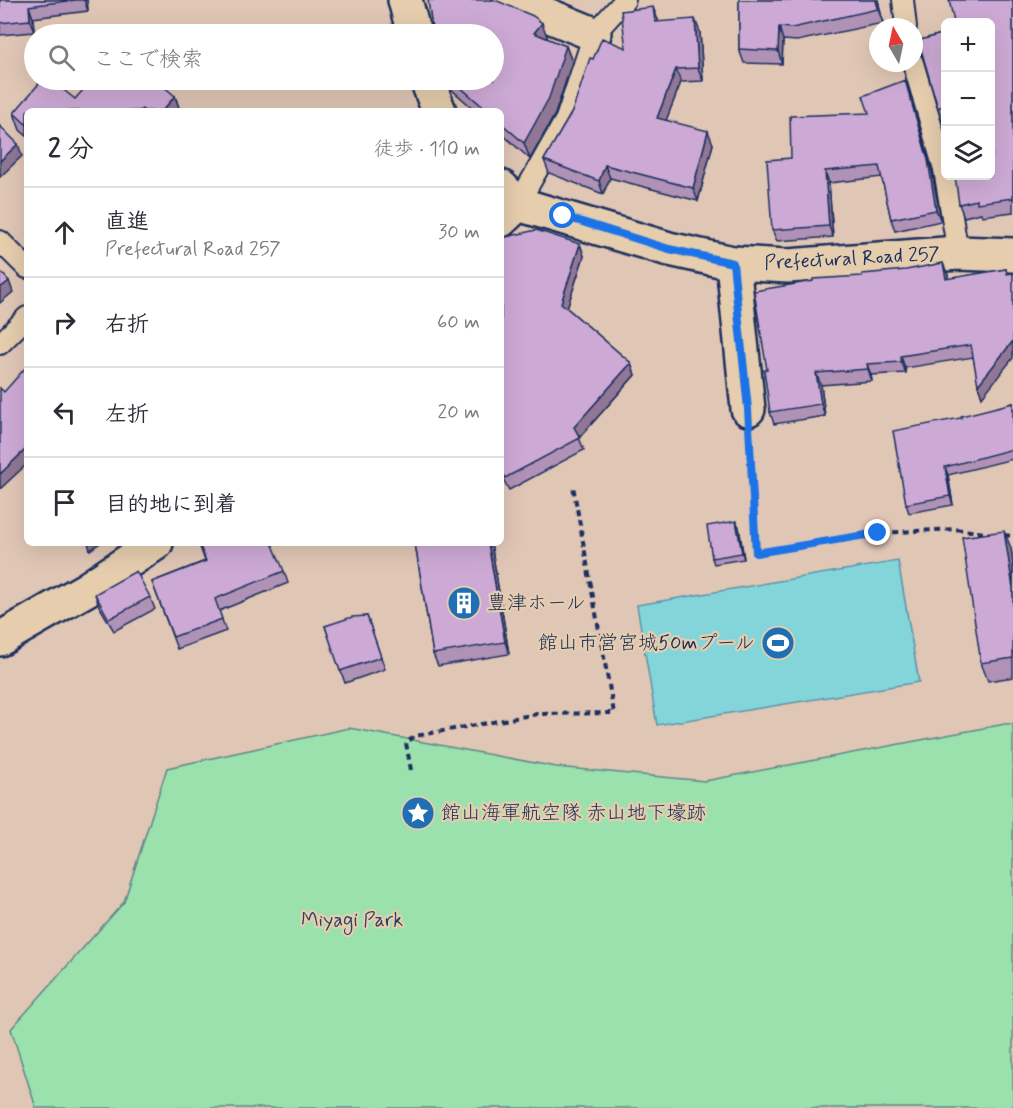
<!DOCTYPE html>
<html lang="ja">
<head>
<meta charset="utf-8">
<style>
  :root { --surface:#fff; --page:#f2f2f3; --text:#2b2b33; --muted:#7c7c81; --line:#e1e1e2 }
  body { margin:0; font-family:Mynerve,"Klee One",sans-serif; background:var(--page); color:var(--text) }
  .controls { position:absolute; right:18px; top:18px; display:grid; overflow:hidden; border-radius:9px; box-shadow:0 6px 24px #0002 }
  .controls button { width:54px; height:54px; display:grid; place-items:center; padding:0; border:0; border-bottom:2px solid var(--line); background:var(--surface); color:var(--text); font:30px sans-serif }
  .compass { position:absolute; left:869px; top:18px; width:54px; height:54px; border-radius:50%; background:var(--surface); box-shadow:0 6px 24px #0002; rotate:351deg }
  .stop { position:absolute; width:18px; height:18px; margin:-14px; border:4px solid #1a73e8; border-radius:50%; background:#fff }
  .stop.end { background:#1a73e8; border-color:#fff; box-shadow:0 2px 6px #0008 }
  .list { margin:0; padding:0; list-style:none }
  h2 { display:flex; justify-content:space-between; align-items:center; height:78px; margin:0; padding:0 24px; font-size:26px }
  h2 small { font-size:20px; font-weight:400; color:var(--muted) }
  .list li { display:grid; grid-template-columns:39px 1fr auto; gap:18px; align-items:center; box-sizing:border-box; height:90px; padding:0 24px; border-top:2px solid var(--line) }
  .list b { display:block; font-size:22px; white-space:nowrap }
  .list p { margin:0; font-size:20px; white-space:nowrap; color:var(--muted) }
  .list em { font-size:20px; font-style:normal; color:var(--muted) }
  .icon { flex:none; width:33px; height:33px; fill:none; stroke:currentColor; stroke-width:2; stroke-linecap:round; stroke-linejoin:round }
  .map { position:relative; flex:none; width:1013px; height:1108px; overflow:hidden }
  .search { position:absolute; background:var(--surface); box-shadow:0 6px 24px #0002; left:24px; top:24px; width:480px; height:66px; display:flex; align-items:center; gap:15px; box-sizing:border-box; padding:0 21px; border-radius:33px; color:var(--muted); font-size:22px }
  .panel { position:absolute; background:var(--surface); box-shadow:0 6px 24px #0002; left:24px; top:108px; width:480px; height:438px; border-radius:9px }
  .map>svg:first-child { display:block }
  .green { fill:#9be1ae; stroke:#5b8886; stroke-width:1.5 }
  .water { fill:#83d5da; stroke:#5993a8; stroke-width:1.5 }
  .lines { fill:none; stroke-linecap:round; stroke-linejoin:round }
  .service-casing { stroke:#1b2f5e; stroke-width:24 }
  .minor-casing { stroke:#1b2f5e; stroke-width:38 }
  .tertiary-casing { stroke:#1b2f5e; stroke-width:38 }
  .secondary-casing { stroke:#1b2f5e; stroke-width:38 }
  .path { stroke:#1b2f5e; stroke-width:4; stroke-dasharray:6 4.5; stroke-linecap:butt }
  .service { stroke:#e5cdad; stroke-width:20 }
  .minor { stroke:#e5cdad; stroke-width:33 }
  .tertiary { stroke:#e5cdad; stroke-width:33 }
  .secondary { stroke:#e5cdad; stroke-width:33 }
  .wall { fill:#b092b7; stroke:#1b2f5e; stroke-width:1.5 }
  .shaded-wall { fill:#907795; stroke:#1b2f5e; stroke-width:1.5 }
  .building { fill:#cdaad5; stroke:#1b2f5e; stroke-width:1.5 }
  .route { stroke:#1a73e8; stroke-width:8 }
  .labels { text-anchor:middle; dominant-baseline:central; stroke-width:4.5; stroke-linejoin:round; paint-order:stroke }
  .street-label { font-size:20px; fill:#1b2f5e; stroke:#e5cdad }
  .poi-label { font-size:20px; fill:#1b2f5e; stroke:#e5cdad; text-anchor:start }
  .park-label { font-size:20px; fill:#284166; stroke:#e5cdad }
</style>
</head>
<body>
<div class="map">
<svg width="1013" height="1108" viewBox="0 0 1013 1108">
  <rect width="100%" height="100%" fill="#e0c6b5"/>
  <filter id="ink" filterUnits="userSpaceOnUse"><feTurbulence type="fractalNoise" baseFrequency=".0167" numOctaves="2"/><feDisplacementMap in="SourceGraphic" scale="12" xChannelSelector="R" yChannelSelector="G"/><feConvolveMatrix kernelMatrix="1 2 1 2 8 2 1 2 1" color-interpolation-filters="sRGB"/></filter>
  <g filter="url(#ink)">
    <!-- green -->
    <path class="green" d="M1005,724h8v384h-977l-25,-79 113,-127 43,-134 182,-40 207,39 149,14z"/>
    <!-- water -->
    <path class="water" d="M898,561l21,121 -262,43 -20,-120z"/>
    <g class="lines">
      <defs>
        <path id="service" d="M903,0l3,27
          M913,63l31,106 14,84
          M518,204l48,-85 28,-85 31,-34
          M0,241l27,27
          M0,344l27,-27"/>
        <path id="minor" d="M510,0l84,34
          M733,263l15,146"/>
        <path id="tertiary" d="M405,0l9,34
          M427,80l12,31
          M501,187l17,17"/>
        <path id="secondary" d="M501,220l17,-16 151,45 64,14 55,3 170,-13 55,2
          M0,639l87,-50 69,-46"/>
      </defs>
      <!-- service casing -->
      <use href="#service" class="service-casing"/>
      <!-- minor casing -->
      <use href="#minor" class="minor-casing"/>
      <!-- tertiary casing -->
      <use href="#tertiary" class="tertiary-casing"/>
      <!-- secondary casing -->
      <use href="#secondary" class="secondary-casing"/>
      <!-- path -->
      <path class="path" d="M750,440l6,113 122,-20 77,-4 38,5
        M1004,535l9,1
        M411,770l-5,-27 9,-7 122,-22 77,-1 -41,-227"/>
      <!-- service -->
      <use href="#service" class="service"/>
      <!-- minor -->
      <use href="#minor" class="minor"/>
      <!-- tertiary -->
      <use href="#tertiary" class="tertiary"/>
      <!-- secondary -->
      <use href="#secondary" class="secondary"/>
    </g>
    <!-- wall -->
    <path class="wall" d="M0,0h87l1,11 -55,7 1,14 -34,3z
      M739,0h139l5,23 -86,18 -14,-1 -1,24 -38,-1 -5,-14z
      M1013,0v212l-31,4 -1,-3 -17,4 -5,-13 33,-47 -2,-135z
      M658,20v2l42,10 3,49 -22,1 -15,38 47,24 -15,57 -88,-23 -7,16 -54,-21 -5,-13 28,-48 21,-53 33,-11z
      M945,33v87l-3,1 -19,-64 -6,-16z
      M548,39l18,7 6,16 -17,52 -25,45 -29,-26v-22h-25l-25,-22 -5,-9h48z
      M124,87l51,9 5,15h-153v25l-7,-6 -6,-17z
      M909,92l23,80 9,49 -46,10 -4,-12 -9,-42 -53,6 4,54 -56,4 -5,-11 19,-72 78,-45z
      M501,241l79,3 4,12 -17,52 64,55 4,12 -56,63 5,12 -75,40 -8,-15z
      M1006,269l-24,128 -9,-40 -68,11 1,5 -35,2 1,6 -51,4 4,31 -51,8 -4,-12 -3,-42 181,-95v4z
      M1013,403v56l-65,16 5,30 -44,8 -3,-9 55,-86z
      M739,527l5,32 -30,5 -2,-6z
      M415,543h76l18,111 -71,12 -5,-12z
      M199,544l85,27 4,12 -69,28 7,20 -49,18 -25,-67 53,-21z
      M1011,548l2,16v113l-25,4 -7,-18z
      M95,594l55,3 5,12 -41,22 -15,-25z
      M367,616l18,53 -40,14 -20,-57z"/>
    <!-- shaded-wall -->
    <path class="shaded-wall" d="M84,0h3l1,11z
      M876,0h2l5,23 -5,-14z
      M29,6l4,12 1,14 -4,-12z
      M653,7l5,13 2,15 -5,-13z
      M695,19l5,13 3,49 -5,-13z
      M542,23l6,16 -14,-6z
      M779,27l4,13 -1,24 -4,-13z
      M566,46l6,16 -17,52 -25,45 -6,-16z
      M676,69l5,13 -19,49 -5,-13z
      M905,80l27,92 9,49 -5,-11z
      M175,96l5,15h-18z
      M708,131l5,13 -15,57 -5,-13z
      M18,144l4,12 -22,21v-16z
      M605,165l5,13 -7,16 -4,-13z
      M825,171l4,12 4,54 -4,-11z
      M580,244l4,12 -19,58 -4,-11z
      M943,263l5,12 2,16 -4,-12z
      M9,281l4,11 -13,11v-15z
      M1013,341v17l-31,39 -4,-12z
      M901,356l4,12 1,5 -5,-11z
      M631,363l4,12 -57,64 -4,-12z
      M867,364l4,11 1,6 -4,-12z
      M816,373l5,12 4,31 -4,-12z
      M27,448v16l-27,25v-15z
      M945,467l3,8 5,30 -3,-9z
      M736,521l3,6 5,32 -2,-6z
      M1004,531l7,17 2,16v24z
      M88,543h12l-10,7z
      M488,543h3l18,111 -4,-12z"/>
    <!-- building -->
    <path class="building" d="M0,0h75l-46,6 1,14 -30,3z
      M428,0h67l38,16 9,7 -8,10 32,13 -17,52 -25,45 -23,-20v-12h-13l-36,-31h42v-46h-61z
      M739,0h137l2,9 -86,19 -13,-1 -1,24 -39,-2z
      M949,0h64v198l-36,5v-3l-18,4 -4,-28h35v-19h2l-2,-32v-103h-36z
      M653,7l2,15 40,-3 3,49 -22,1 -19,49 51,13 -15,57 -88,-23 -6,16 -55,-21 28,-48 18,-54 3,1 9,-21 24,10 -5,-37z
      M945,33v72l-7,3 -18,-62 -3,-5z
      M42,80h9l24,19 17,-19h23l9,7 7,-7h25l19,16 -13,15h-18l-2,-2 -2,2h-113v14l-13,-12z
      M905,80l23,80 8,50 -45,9 -12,-53 -54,5 4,55 -57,4 -5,-70 24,-2 -1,-42 79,-3 -6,-17z
      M0,126l18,18 -18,17z
      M536,230l44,14 -19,59 70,60 -57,64 6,11 -75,40 -4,-7v-230l5,-4z
      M943,263l3,16 60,-10 1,5 6,-1v68l-35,44 -7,-40 -70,11v6l-34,2 1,5 -52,4 5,31 -51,8 -6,-42h3l-13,-79 59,-10v-2l49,-3v-2l44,-4z
      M0,271l9,10 -9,7z
      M27,366v82l-27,26v-86l4,4z
      M1013,403v46l-68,18 5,29 -44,8 -13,-73 68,-13v-2z
      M736,521l6,32 -30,5 -5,-32z
      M1004,531l9,57v70l-32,5 -19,-126z
      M202,543h70l12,28 -69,28 7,20 -49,18 -21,-55 54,-21 -7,-17z
      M415,543h73l17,99 -72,12z
      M136,571l14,26 -41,22 -14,-25z
      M367,616l14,41 -41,14 -15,-45 27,-9z"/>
  </g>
  <g class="lines" filter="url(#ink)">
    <!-- route -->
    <path class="route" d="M563,216l106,33 64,14 15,146 8,144 122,-20"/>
  </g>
  <!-- icons -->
  <defs>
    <symbol id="building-disc" viewBox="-11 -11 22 22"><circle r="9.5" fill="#1f6fb2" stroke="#e5cdad"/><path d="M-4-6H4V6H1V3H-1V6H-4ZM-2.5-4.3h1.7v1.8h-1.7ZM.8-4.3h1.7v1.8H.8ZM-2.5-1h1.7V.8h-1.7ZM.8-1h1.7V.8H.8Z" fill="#fff"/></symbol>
    <symbol id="stadium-disc" viewBox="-11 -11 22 22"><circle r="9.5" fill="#1f6fb2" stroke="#e5cdad"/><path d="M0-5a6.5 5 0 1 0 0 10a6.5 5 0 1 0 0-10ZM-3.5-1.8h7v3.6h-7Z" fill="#fff"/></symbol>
    <symbol id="sight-disc" viewBox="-11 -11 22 22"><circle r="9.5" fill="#1f6fb2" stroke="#e5cdad"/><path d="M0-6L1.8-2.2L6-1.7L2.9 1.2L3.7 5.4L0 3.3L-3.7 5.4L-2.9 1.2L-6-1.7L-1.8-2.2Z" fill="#fff"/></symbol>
  </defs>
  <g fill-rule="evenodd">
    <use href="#building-disc" x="445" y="584" width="38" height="38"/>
    <use href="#stadium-disc" x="759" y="624" width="38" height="38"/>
    <use href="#sight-disc" x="399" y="794" width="38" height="38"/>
  </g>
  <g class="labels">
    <!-- street labels -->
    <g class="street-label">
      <text transform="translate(852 259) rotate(-3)">Prefectural Road 257</text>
    </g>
    <!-- poi labels -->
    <g class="poi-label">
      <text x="487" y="603">豊津ホール</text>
      <text x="755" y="643" text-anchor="end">館山市営宮城50mプール</text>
      <text x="441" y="813">館山海軍航空隊 赤山地下壕跡</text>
    </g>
    <!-- park labels -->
    <g class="park-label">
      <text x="352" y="920">Miyagi Park</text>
    </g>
  </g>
</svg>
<div class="controls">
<button>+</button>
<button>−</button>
<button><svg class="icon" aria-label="layers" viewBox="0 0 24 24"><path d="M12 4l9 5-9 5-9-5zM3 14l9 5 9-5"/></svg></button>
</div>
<svg class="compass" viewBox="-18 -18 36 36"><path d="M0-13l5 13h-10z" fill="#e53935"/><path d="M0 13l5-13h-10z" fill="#7c7c81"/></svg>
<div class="stop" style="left:563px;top:216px"></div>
<div class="stop end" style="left:878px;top:533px"></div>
<div class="search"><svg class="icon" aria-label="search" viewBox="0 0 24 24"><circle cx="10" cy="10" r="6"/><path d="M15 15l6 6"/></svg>ここで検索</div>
<section class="panel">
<h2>2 分<small>徒歩 · 110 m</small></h2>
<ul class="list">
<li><svg class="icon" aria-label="ahead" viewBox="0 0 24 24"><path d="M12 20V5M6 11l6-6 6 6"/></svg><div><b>直進</b><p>Prefectural Road 257</p></div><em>30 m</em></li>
<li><svg class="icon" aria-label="right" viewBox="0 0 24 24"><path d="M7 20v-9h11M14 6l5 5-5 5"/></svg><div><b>右折</b></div><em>60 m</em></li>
<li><svg class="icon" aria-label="left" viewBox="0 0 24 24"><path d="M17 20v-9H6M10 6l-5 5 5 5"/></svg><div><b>左折</b></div><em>20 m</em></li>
<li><svg class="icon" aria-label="arrive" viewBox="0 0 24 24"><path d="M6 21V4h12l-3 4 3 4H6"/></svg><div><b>目的地に到着</b></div></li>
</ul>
</section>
</div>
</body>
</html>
